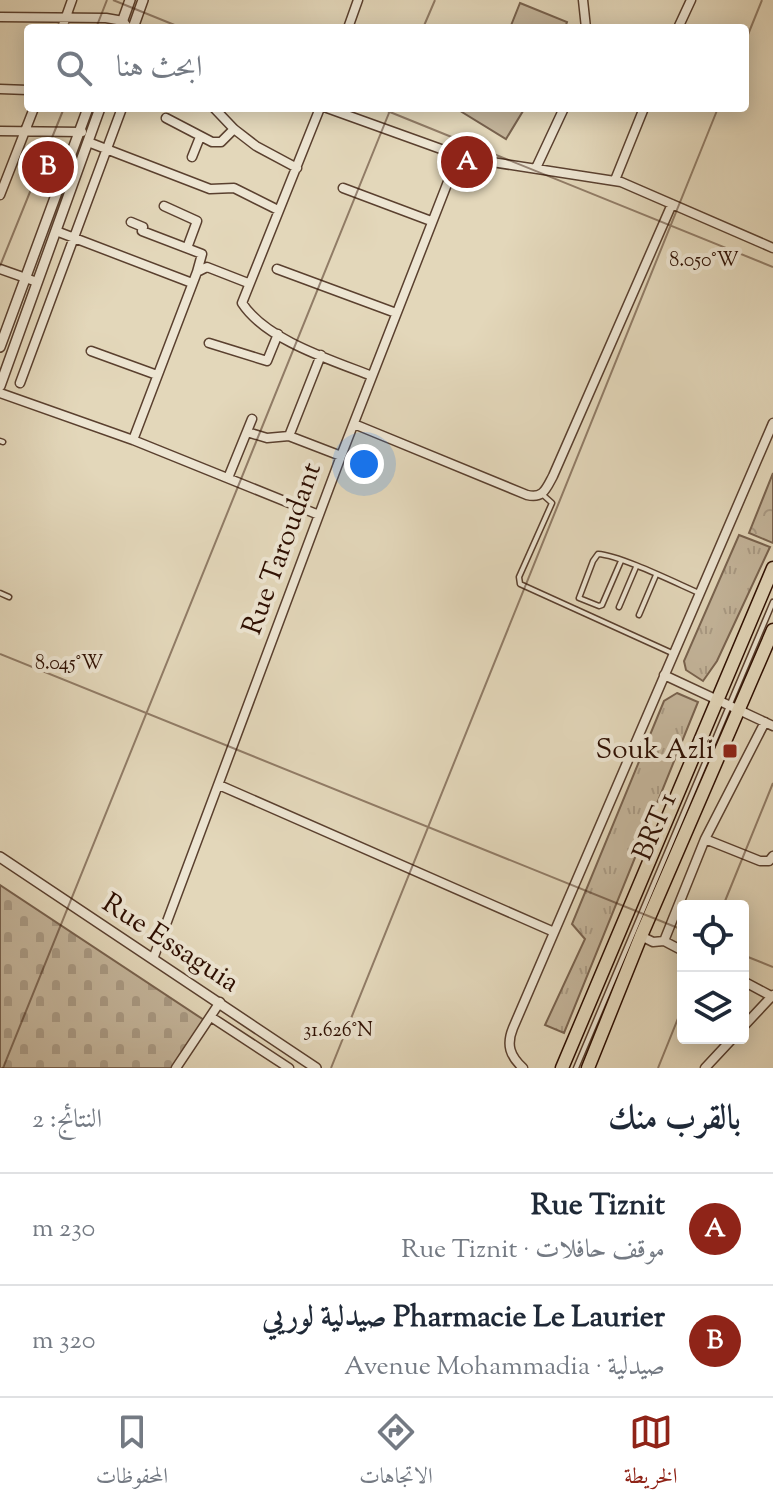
<!DOCTYPE html>
<html lang="ar">
<head>
<meta charset="utf-8">
<style>
  :root { --surface:#fff; --page:#f2f2f3; --text:#1f2937; --muted:#747a83; --line:#e0e1e3; --accent:#8f2418 }
  body { margin:0; font-family:"Sorts Mill Goudy",Amiri,serif; background:var(--page); color:var(--text); direction:rtl }
  .controls { position:absolute; right:24px; bottom:24px; display:grid; overflow:hidden; border-radius:8px; box-shadow:0 4px 20px #0003 }
  .controls button { width:72px; height:72px; display:grid; place-items:center; padding:0; border:0; border-bottom:2px solid var(--line); background:var(--surface); color:var(--text); font:40px sans-serif }
  .you { position:absolute; left:364px; top:464px; width:28px; height:28px; margin:-20px; border:6px solid #fff; border-radius:50%; background:#1a73e8; box-shadow:0 0 0 12px #1a73e833 }
  .badge { display:grid; place-items:center; width:52px; height:52px; border-radius:50%; background:var(--accent); color:#fff; font-size:26px; font-weight:700 }
  .pin { position:absolute; translate:-50% -50%; border:4px solid #fff; box-shadow:0 2px 8px #0006 }
  .list { margin:0; padding:0; list-style:none }
  h2 { display:flex; justify-content:space-between; align-items:center; height:104px; margin:0; padding:0 32px; font-size:34px }
  h2 small { font-size:26px; font-weight:400; color:var(--muted) }
  .list li { display:grid; grid-template-columns:52px 1fr auto; gap:24px; align-items:center; box-sizing:border-box; height:112px; padding:0 32px; border-top:2px solid var(--line) }
  .list b { display:block; font-size:30px; white-space:nowrap }
  .list p { margin:0; font-size:26px; white-space:nowrap; color:var(--muted) }
  .list em { font-size:26px; font-style:normal; color:var(--muted) }
  .icon { flex:none; width:44px; height:44px; fill:none; stroke:currentColor; stroke-width:2; stroke-linecap:round; stroke-linejoin:round }
  .map { position:relative; flex:none; width:773px; height:1068px; overflow:hidden; direction:ltr }
  .search { position:absolute; background:var(--surface); box-shadow:0 4px 20px #0003; left:24px; right:24px; top:24px; height:88px; display:flex; align-items:center; gap:20px; box-sizing:border-box; padding:0 28px; border-radius:8px; color:var(--muted); font-size:30px }
  .sheet { height:328px; background:var(--surface) }
  nav { display:flex; justify-content:space-around; align-items:center; box-sizing:border-box; height:112px; border-top:2px solid var(--line); background:var(--surface); font-size:22px; color:var(--muted) }
  nav a { display:grid; justify-items:center; gap:4px }
  nav .on { color:var(--accent) }
  .map>svg:first-child { display:block }
  .grass { fill:url(#grass-tufts); stroke:#78624e; stroke-width:2 }
  .cemetery { fill:url(#cemetery-stones); stroke:#78624e; stroke-width:2 }
  .park { fill:url(#park-crowns); stroke:#78624e; stroke-width:2 }
  .pitch { fill:#c4b59b; stroke:#78624e; stroke-width:2 }
  .lines { fill:none; stroke-linecap:round; stroke-linejoin:round }
  .service-casing { stroke:#5a402f; stroke-width:7 }
  .minor-casing { stroke:#5a402f; stroke-width:11 }
  .tertiary-casing { stroke:#5a402f; stroke-width:12 }
  .primary-casing { stroke:#2d0e01; stroke-width:15 }
  .service { stroke:#ede5d2; stroke-width:4 }
  .minor { stroke:#ede5d2; stroke-width:8 }
  .tertiary { stroke:#ede5d2; stroke-width:9 }
  .primary { stroke:#e3d7ba; stroke-width:12 }
  .ticks { fill:none; stroke:#2d0e01; stroke-width:2; stroke-opacity:0.45 }
  .poi-dot { fill:#8f2418; stroke:#ede5d2; stroke-width:3 }
  .labels { text-anchor:middle; dominant-baseline:central; stroke-width:8; stroke-linejoin:round; paint-order:stroke }
  .street-label { font-size:28px; fill:#2d0e01; stroke:#ede5d2 }
  .poi-label { font-size:28px; fill:#2d0e01; stroke:#ede5d2; text-anchor:end }
  .ticks-label { font-size:20px; text-anchor:middle; fill:#2d0e01; stroke:#ede5d2; stroke-width:8; stroke-linejoin:round; paint-order:stroke }
</style>
</head>
<body>
<div class="map">
<svg width="773" height="1068" viewBox="0 0 773 1068">
  <defs>
    <pattern id="grass-tufts" width="24" height="20" patternUnits="userSpaceOnUse" patternTransform="scale(2)"><rect width="24" height="20" fill="#c4b59b"/><path d="M3 7l-1-3M5 7V3M7 7l1-3M15 17l-1-3M17 17v-4M19 17l1-3" fill="none" stroke="#a99a84"/></pattern>
    <pattern id="cemetery-stones" width="16" height="16" patternUnits="userSpaceOnUse" patternTransform="scale(2)"><rect width="16" height="16" fill="#c4b59b"/><path d="M2 7V4a2 2 0 0 1 4 0v3zM10 15v-3a2 2 0 0 1 4 0v3z" fill="#a99a84"/></pattern>
    <pattern id="park-crowns" width="20" height="18" patternUnits="userSpaceOnUse" patternTransform="scale(2)"><rect width="20" height="18" fill="#c4b59b"/><path d="M2 6a3 3 0 1 1 6 0M12 15a3 3 0 1 1 6 0" fill="none" stroke="#a99a84"/></pattern>
  </defs>
  <rect width="100%" height="100%" fill="#e3d7ba"/>
  <filter id="stains"><feTurbulence type="fractalNoise" baseFrequency=".0025" numOctaves="4"/><feColorMatrix values="0 0 0 0 .2 0 0 0 0 .09 0 0 0 0 .02 0 0 0 .5 -.17"/></filter>
  <radialGradient id="worn" r=".72"><stop offset=".6" stop-color="#630" stop-opacity="0"/><stop offset="1" stop-color="#630" stop-opacity=".3"/></radialGradient>
  <!-- grass -->
  <path class="grass" d="M739,535l31,12 -53,114 -14,20 -17,-11 -2,-9z
    M677,693l21,9 -134,331 -19,-8 40,-86 -13,-15 92,-223z"/>
  <!-- cemetery -->
  <path class="cemetery" d="M0,885l204,135 -32,48h-172z"/>
  <!-- park -->
  <path class="park" d="M773,473v70l-24,-10z"/>
  <!-- pitch -->
  <path class="pitch" d="M520,3l47,19 -2,6h-55z
    M518,108l5,3 -17,28 -49,-30z"/>
  <g class="lines">
    <defs>
      <path id="service" d="M0,441l3,1
        M542,494l10,9 -33,74 1,7 152,69
        M621,561l-19,44 -3,1 -20,-8 14,-37 5,-7c21,1 78,29 101,39
        M0,593l9,4
        M619,607l17,-40
        M639,615l17,-40
        M576,1068l197,-466"/>
      <path id="minor" d="M583,0l3,28
        M0,17l106,1 17,3 5,7
        M62,28l10,-28
        M348,28l10,-28
        M678,28l13,-28
        M0,89l28,1
        M214,108l20,21 22,17 41,22
        M320,108l-78,195c24,37 89,57 130,73
        M327,108l139,50 155,24 152,66
        M166,118l46,24h9l13,-13
        M0,131l82,1
        M88,142l122,47 24,-1 44,22
        M192,157l8,-20
        M536,168l28,-60
        M615,180l29,-72
        M343,188l88,33
        M0,195l34,-87
        M164,206l33,15 -10,27
        M131,222l12,5 -1,4 60,23 -5,18
        M56,231l136,52
        M0,269l37,13
        M277,269l119,44
        M209,343l58,18 11,-27
        M91,351l66,24
        M20,383l102,-275
        M0,393l133,47 186,75
        M354,424l173,71c16,4 19,-6 26,-19l119,-272
        M247,432l20,6 22,-2 52,20
        M289,436l32,-81
        M133,440l64,-168 10,-5 41,16
        M228,478l24,-59
        M664,675l109,51
        M219,785l335,147
        M705,839l55,22h9l4,-5
        M641,936l12,6 11,-1 41,-102 60,-117
        M664,941l19,10
        M153,959l188,-503 117,-300
        M743,981l30,16
        M211,1017l78,51
        M743,1027l30,-32
        M176,1068l44,-66
        M523,1068c-13,-12 -17,-23 -10,-40l260,-605
        M705,1068l28,-30"/>
      <path id="tertiary" d="M120,28l10,-28
        M133,28l10,-28
        M0,347l88,-239
        M0,386l100,-278
        M0,857l316,211"/>
      <path id="primary" d="M562,1068l211,-500
        M588,1068l53,-132 132,-306"/>
    </defs>
    <!-- service casing -->
    <use href="#service" class="service-casing"/>
    <!-- minor casing -->
    <use href="#minor" class="minor-casing"/>
    <!-- tertiary casing -->
    <use href="#tertiary" class="tertiary-casing"/>
    <!-- primary casing -->
    <use href="#primary" class="primary-casing"/>
    <!-- service -->
    <use href="#service" class="service"/>
    <!-- minor -->
    <use href="#minor" class="minor"/>
    <!-- tertiary -->
    <use href="#tertiary" class="tertiary"/>
    <!-- primary -->
    <use href="#primary" class="primary"/>
  </g>
  <!-- ticks -->
  <path class="ticks" d="M113,0l69,28M96,28l11,-28M423,28l12,-28M745,42l17,-42M380,108l393,159M0,266l64,-158M0,654l683,276M723,906l50,-123M743,955l30,12M3,1068l388,-960M331,1068l387,-960M658,1068l25,-62"/>
  <!-- markers -->
  <rect class="poi-dot" x="722" y="743" width="16" height="16" rx="4"/>
  <g class="labels">
    <!-- street labels -->
    <g class="street-label">
      <text transform="translate(283 549) rotate(-70)">Rue Taroudant</text>
      <text transform="translate(656 827) rotate(-67)">BRT 1</text>
      <text transform="translate(170 944) rotate(33)">Rue Essaguia</text>
    </g>
    <!-- poi labels -->
    <g class="poi-label">
      <text x="714" y="751">Souk Azli</text>
    </g>
  </g>
  <g class="ticks-label">
    <text x="704" y="266">8.050°W</text>
    <text x="69" y="669">8.045°W</text>
    <text x="338" y="1036">31.626°N</text>
  </g>
  <rect width="100%" height="100%" filter="url(#stains)"/>
  <rect width="100%" height="100%" fill="url(#worn)"/>
</svg>
<div class="controls">
<button><svg class="icon" aria-label="locate" viewBox="0 0 24 24"><circle cx="12" cy="12" r="6"/><path d="M12 2v4M12 18v4M2 12h4M18 12h4"/></svg></button>
<button><svg class="icon" aria-label="layers" viewBox="0 0 24 24"><path d="M12 4l9 5-9 5-9-5zM3 14l9 5 9-5"/></svg></button>
</div>
<div class="you"></div>
<div class="pin badge" style="left:467px;top:162px">A</div>
<div class="pin badge" style="left:48px;top:167px">B</div>
<div class="search"><svg class="icon" aria-label="search" viewBox="0 0 24 24"><circle cx="10" cy="10" r="6"/><path d="M15 15l6 6"/></svg>ابحث هنا</div>
</div>
<section class="sheet">
<h2>بالقرب منك<small>النتائج: 2</small></h2>
<ul class="list">
<li><span class="badge">A</span><div><b>Rue Tiznit</b><p>موقف حافلات · Rue Tiznit</p></div><em>230 m</em></li>
<li><span class="badge">B</span><div><b>Pharmacie Le Laurier صيدلية لوريي</b><p>صيدلية · Avenue Mohammadia</p></div><em>320 m</em></li>
</ul>
</section>
<nav>
<a class="on"><svg class="icon" aria-label="map" viewBox="0 0 24 24"><path d="M3 6l6-2 6 2 6-2v14l-6 2-6-2-6 2zM9 4v14M15 6v14"/></svg>الخريطة</a>
<a><svg class="icon" aria-label="directions" viewBox="0 0 24 24"><path d="M12 3l9 9-9 9-9-9zM9 14v-3h6M13 9l2 2-2 2"/></svg>الاتجاهات</a>
<a><svg class="icon" aria-label="saved" viewBox="0 0 24 24"><path d="M7 4h10v16l-5-4-5 4z"/></svg>المحفوظات</a>
</nav>
</body>
</html>
